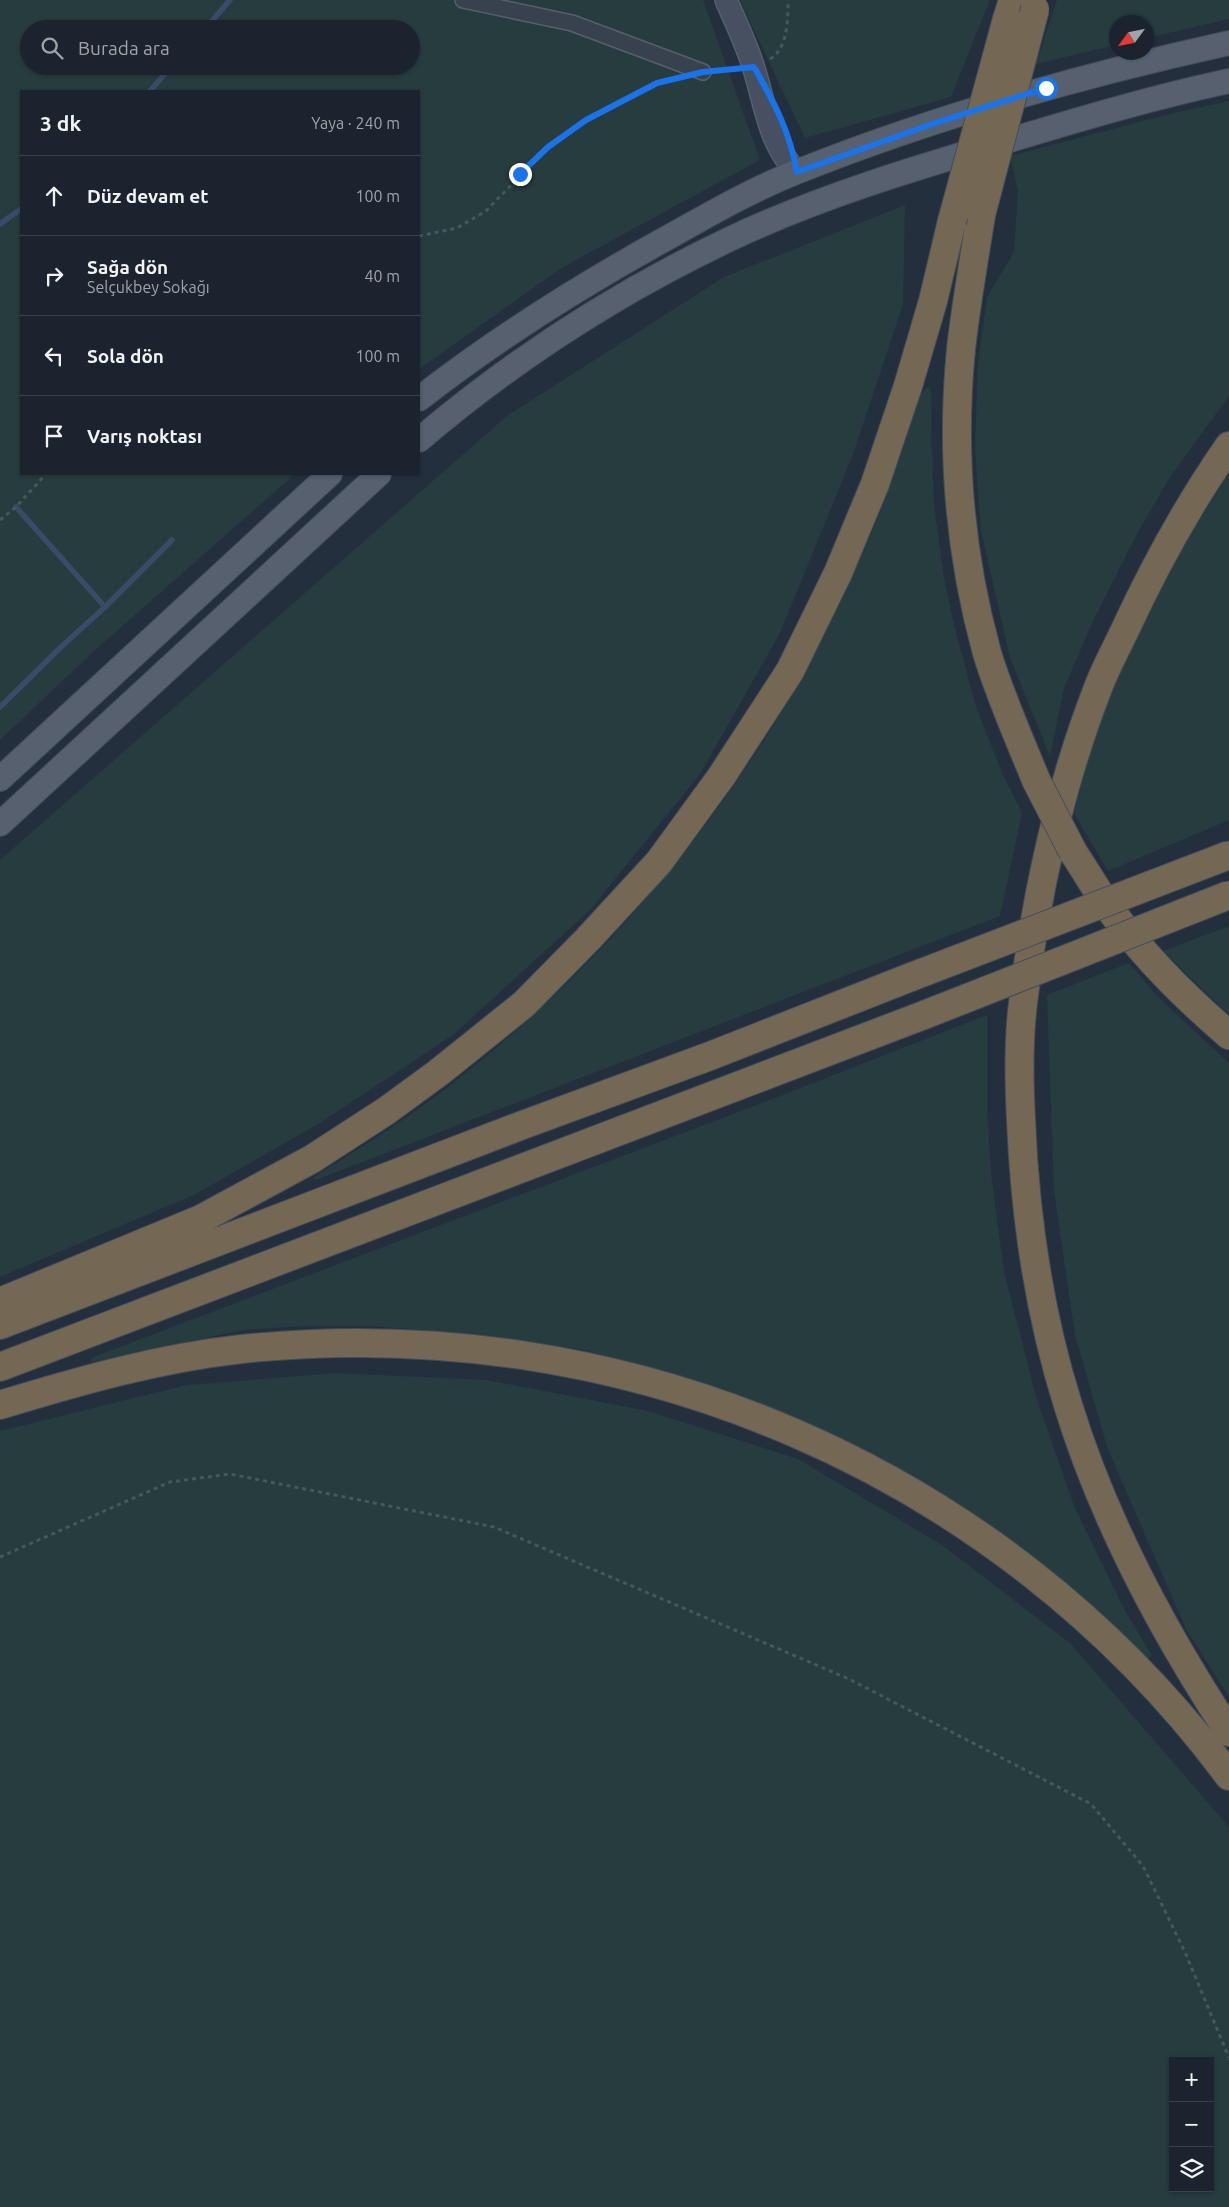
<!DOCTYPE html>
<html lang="tr">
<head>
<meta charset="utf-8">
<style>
  :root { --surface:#1b232e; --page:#242b36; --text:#f1f3f6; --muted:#a0a4aa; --line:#39404a }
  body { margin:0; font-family:Ubuntu,sans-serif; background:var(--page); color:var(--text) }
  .controls { position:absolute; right:15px; bottom:15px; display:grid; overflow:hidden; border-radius:0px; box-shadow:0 1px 4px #0004 }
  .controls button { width:45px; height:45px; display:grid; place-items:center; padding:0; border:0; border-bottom:1px solid var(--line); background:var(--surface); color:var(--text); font:25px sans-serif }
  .compass { position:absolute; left:1109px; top:15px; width:45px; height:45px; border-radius:50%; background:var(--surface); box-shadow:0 1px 4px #0004; rotate:237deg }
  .stop { position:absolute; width:15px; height:15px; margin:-11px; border:4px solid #1a73e8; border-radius:50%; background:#fff }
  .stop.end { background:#1a73e8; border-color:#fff; box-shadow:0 1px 5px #0008 }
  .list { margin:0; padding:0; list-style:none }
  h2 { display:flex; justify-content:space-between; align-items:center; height:65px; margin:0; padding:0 20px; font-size:21px }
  h2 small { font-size:16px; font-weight:400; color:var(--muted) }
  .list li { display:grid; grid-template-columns:32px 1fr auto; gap:15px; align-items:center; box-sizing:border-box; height:80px; padding:0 20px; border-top:1px solid var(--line) }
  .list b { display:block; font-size:19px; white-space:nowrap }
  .list p { margin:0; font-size:16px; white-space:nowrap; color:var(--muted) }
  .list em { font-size:16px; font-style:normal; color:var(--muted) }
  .icon { flex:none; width:28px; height:28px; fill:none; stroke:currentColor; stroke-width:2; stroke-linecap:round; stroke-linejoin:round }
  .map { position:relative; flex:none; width:1229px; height:2207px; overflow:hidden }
  .search { position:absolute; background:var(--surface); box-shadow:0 1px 4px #0004; left:20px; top:20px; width:400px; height:55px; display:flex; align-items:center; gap:12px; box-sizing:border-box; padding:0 18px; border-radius:28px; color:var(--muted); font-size:19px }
  .panel { position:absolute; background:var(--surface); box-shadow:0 1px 4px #0004; left:20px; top:90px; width:400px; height:385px; border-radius:0px }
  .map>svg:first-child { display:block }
  .green { fill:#263c3f; fill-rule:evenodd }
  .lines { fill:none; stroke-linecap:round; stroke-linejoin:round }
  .stream { stroke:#394c67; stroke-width:5.5 }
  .street-casing { stroke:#565f6c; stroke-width:18 }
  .secondary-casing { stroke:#565f6c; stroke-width:24 }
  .primary-casing { stroke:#414a57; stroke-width:26 }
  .highway-casing { stroke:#434c59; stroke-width:30 }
  .path { stroke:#44595c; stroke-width:3; stroke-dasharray:4 4; stroke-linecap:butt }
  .street { stroke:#38414e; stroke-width:15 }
  .secondary { stroke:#465061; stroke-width:21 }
  .primary { stroke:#56606e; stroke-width:24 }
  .highway { stroke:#746855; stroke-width:28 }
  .highway-bridge-casing { stroke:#434c59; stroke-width:30; stroke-linecap:butt }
  .highway-bridge { stroke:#746855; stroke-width:28 }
  .route { stroke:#1a73e8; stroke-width:6 }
</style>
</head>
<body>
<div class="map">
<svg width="1229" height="2207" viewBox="0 0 1229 2207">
  <rect width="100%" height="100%" fill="#242f3e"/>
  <!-- green -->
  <path class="green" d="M0,0h703l57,160 -197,107 -144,102v-278h-398v383h274l-202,178 -93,88zM29,29h382v37h-382z
    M740,0h250l-39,97 -146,41z
    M1057,0h172v19l-82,19 -1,-16h-30v23l-80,19z
    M1229,101v295l-59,81 -32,55 -45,89 -29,67 -14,68 -40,-98 -29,-127 -6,-82 3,-88 9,-64 27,-45 4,-61 -8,-35 163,-43z
    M905,205l-2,99 -51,153 -72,176 -80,141 -110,136 -137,125 -133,88 -124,71 -196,83v-417l507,-444 217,-139z
    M929,387l3,7 -1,26 3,86 10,71 10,48 22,82 27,68 19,38 -22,103 -684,264 -2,-1v-2c49,-31 98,-61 143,-97 125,-98 232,-220 316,-354 34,-55 63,-113 89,-171 23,-51 40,-105 58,-158l4,-7z
    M1229,473v347l-121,51 -34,-58 26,-97 27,-63 62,-116z
    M1229,926v89l-66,-64z
    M1129,963l28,33 72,67v634l-43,-68 -79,-182 -32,-112 -21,-144 -7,-196z
    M987,1015v92l4,66 13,99 33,128 38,108 50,103 27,44 -4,5 -6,3 -29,-35 -67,-61 -91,-66 -118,-65 -156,-55 -95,-31 -87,-13 -63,-6 -66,-5h-65l-62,4 -152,32v-4l671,-255z
    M336,1373l151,7 161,31 150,48 144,86 128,98 159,184v380h-1229v-776l187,-46zM1173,2061h37v127h-37z"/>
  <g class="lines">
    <!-- stream -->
    <path class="stream" d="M205,29l25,-29
      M150,91l22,-25
      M0,224l21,-15
      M105,607l67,-67
      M0,707l62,-61 43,-39 -89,-100"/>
    <defs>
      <path id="street" d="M463,0l109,23 131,49"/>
      <path id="secondary" d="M726,0c10,23 21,45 28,69 11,34 15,76 43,103"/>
      <path id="primary" d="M419,399c78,-61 161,-113 248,-161 43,-24 86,-49 132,-67 138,-55 285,-96 430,-128
        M419,440c94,-80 201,-149 313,-202 87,-41 183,-70 275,-97 73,-22 147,-44 222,-60
        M0,779l330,-305
        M0,824l379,-350"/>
      <path id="highway" d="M1007,19l6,-19
        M981,215c-7,45 -15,89 -20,134 -10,102 -1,206 26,304 13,43 32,85 49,127
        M1229,446c-41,59 -75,121 -105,186 -9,19 -19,37 -26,56 -38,97 -63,211 -75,315 -5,39 -4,79 -2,117 4,97 18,193 47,285 36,117 94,225 161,327
        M1073,852c14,21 27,44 42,64 33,45 72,83 114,119
        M0,1302l201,-83 111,-60 74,-48 52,-38 86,-69 64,-65 71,-77 62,-85 69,-106 48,-98 37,-89 33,-98 25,-85 19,-80
        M0,1325l520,-199 190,-70 201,-79
        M0,1367l924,-352
        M0,1405c79,-24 159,-47 242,-56 381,-40 758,119 987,427"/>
    </defs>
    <!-- street casing -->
    <use href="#street" class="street-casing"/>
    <!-- secondary casing -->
    <use href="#secondary" class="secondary-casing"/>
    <!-- primary casing -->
    <use href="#primary" class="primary-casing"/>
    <!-- highway casing -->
    <use href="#highway" class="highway-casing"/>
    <!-- path -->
    <path class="path" d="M770,59c18,-10 18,-41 18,-59
      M718,71l16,-2
      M419,236l38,-8 29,-17 62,-64 38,-27 71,-37 18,-4
      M0,520l16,-13 30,-33
      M0,1557l170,-75 60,-8 264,53 355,152 242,125 52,62 42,86 44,106"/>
    <!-- street -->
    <use href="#street" class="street"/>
    <!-- secondary -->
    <use href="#secondary" class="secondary"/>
    <!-- primary -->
    <use href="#primary" class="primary"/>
    <!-- highway -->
    <use href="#highway" class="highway"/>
    <defs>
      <path id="highway-bridge" d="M981,215l54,-206
        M952,221l55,-202
        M1036,780l37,72
        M911,977l318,-122
        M924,1015l305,-120"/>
    </defs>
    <!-- highway-bridge casing -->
    <use href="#highway-bridge" class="highway-bridge-casing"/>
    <!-- highway-bridge -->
    <use href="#highway-bridge" class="highway-bridge"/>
  </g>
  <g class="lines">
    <!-- route -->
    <path class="route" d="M520,174l28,-27 38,-27 71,-37 46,-11 51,-5c20,35 36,65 43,105l138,-49 111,-35"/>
  </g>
</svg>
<div class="controls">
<button>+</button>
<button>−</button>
<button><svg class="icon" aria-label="layers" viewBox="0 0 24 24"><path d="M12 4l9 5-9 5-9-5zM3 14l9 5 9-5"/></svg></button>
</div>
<svg class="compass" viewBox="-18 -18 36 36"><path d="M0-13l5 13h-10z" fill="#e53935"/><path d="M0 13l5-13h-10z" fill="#a0a4aa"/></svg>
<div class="stop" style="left:1046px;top:88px"></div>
<div class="stop end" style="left:520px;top:174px"></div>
<div class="search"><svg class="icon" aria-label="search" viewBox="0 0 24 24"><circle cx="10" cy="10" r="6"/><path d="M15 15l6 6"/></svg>Burada ara</div>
<section class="panel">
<h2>3 dk<small>Yaya · 240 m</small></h2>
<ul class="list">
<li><svg class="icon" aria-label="ahead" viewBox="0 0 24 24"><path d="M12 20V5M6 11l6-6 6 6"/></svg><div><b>Düz devam et</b></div><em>100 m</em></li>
<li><svg class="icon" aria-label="right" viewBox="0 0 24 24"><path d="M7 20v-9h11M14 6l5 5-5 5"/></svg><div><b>Sağa dön</b><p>Selçukbey Sokağı</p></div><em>40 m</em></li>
<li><svg class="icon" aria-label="left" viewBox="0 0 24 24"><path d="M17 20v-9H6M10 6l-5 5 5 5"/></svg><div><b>Sola dön</b></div><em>100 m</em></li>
<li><svg class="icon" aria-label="arrive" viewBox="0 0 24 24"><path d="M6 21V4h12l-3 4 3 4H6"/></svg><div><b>Varış noktası</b></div></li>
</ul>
</section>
</div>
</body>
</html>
